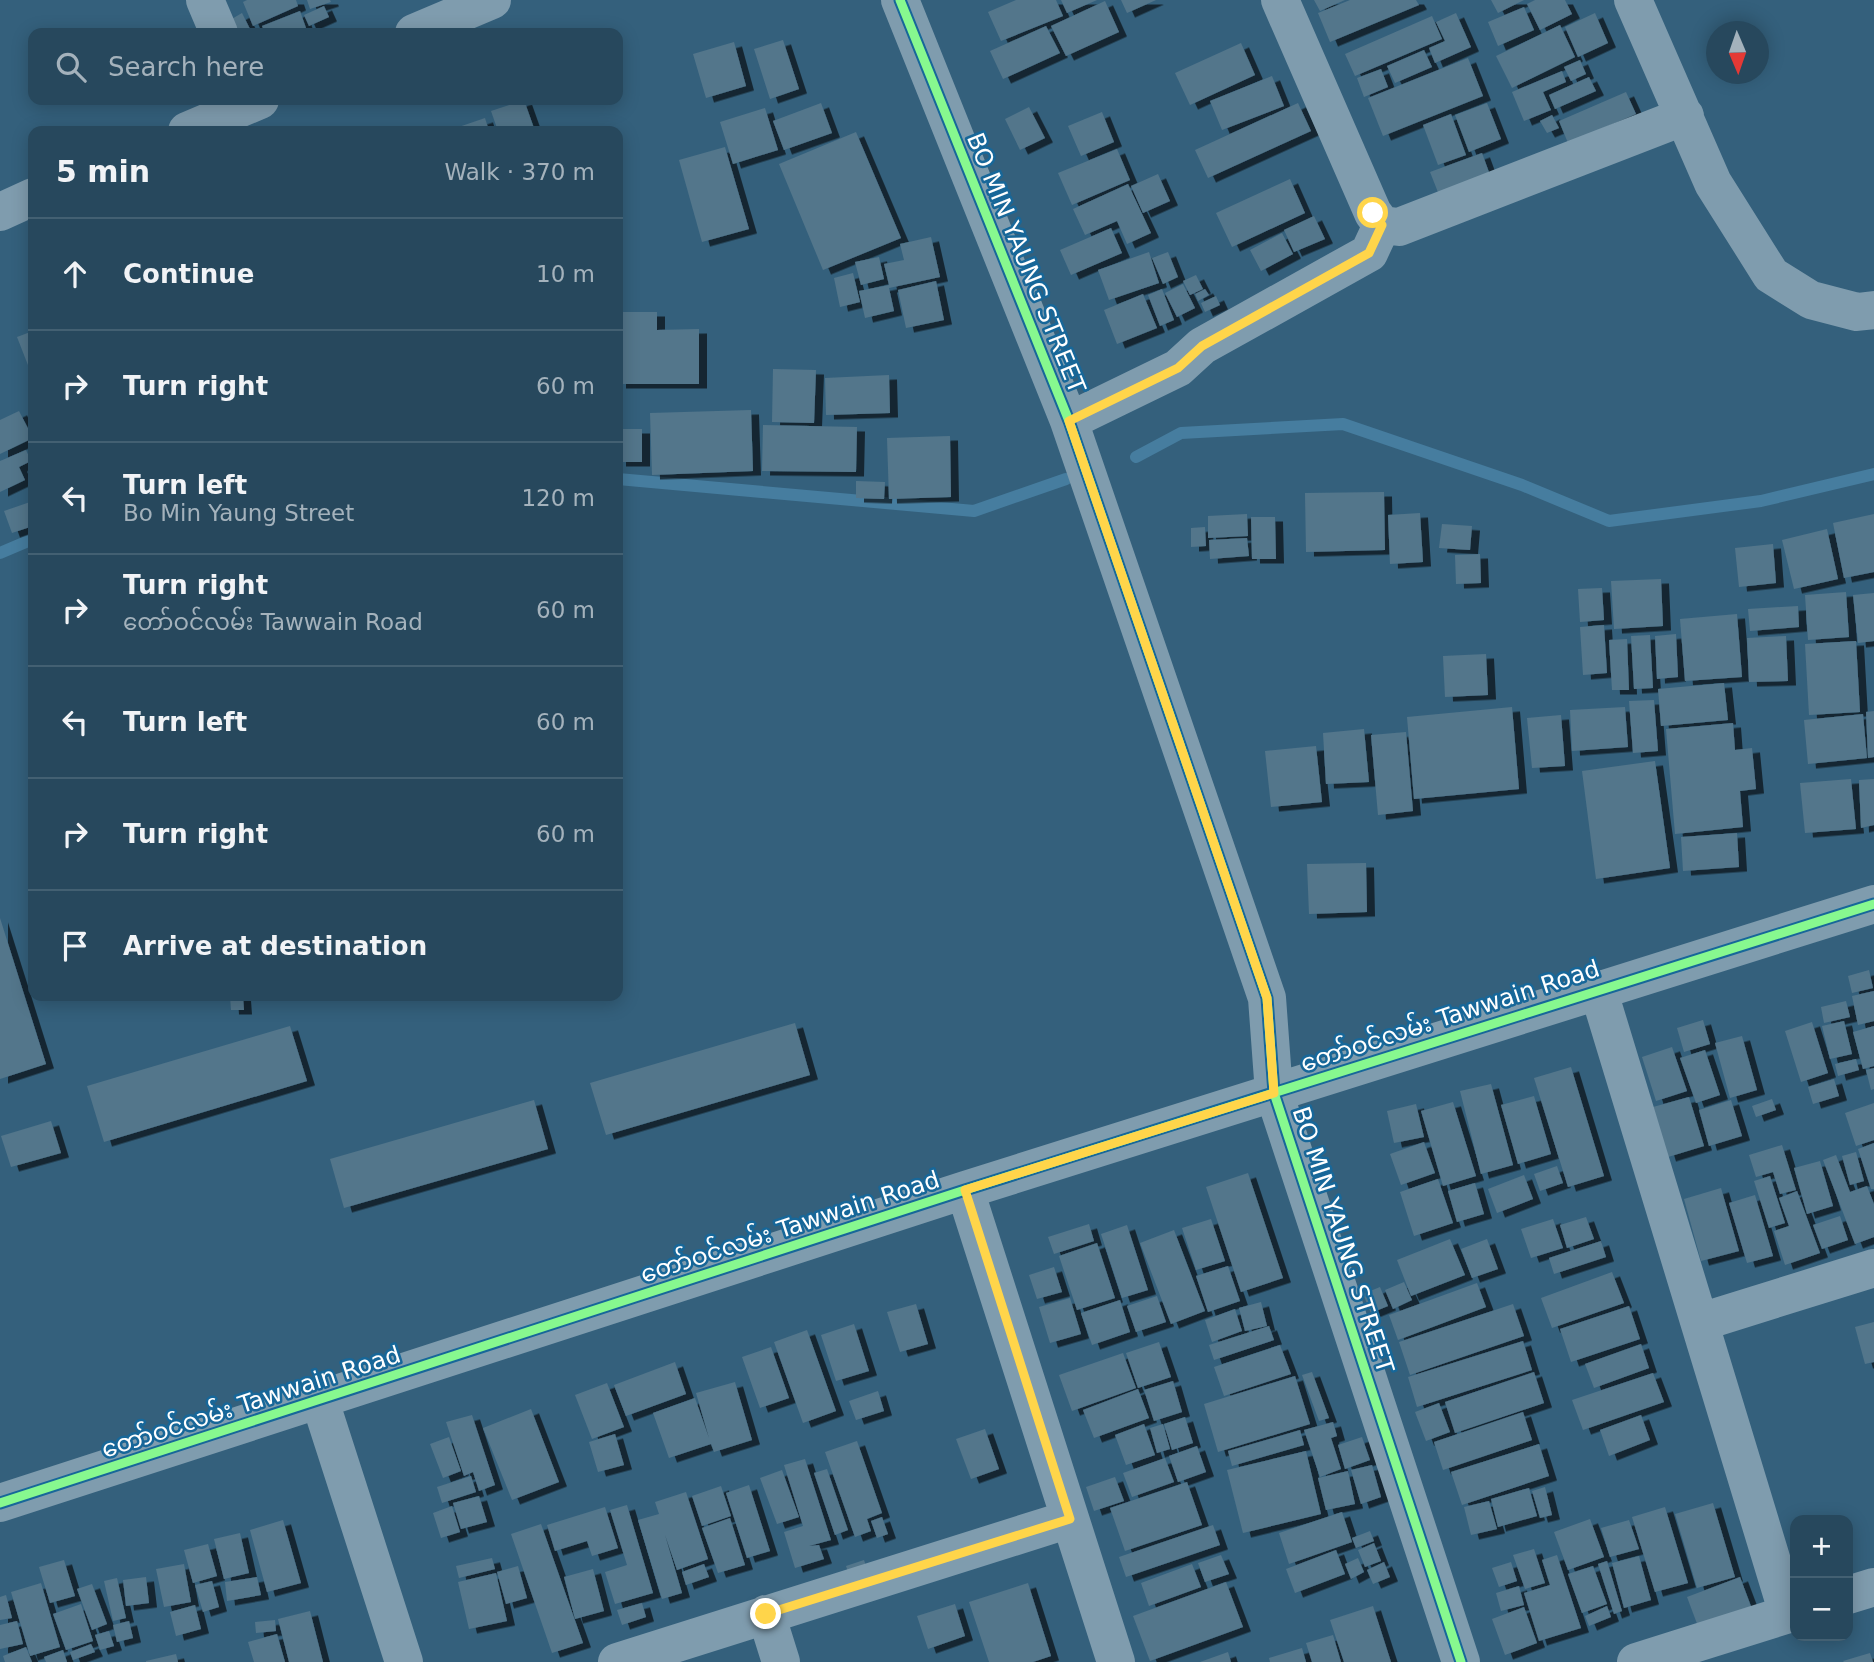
<!DOCTYPE html>
<html lang="en">
<head>
<meta charset="utf-8">
<style>
  :root { --surface:#27485d; --page:#2f4f63; --text:#f1f3f6; --muted:#a4b2bc; --line:#436072 }
  body { margin:0; font-family:"DejaVu Sans","Noto Sans Myanmar",sans-serif; background:var(--page); color:var(--text) }
  .controls { position:absolute; right:21px; bottom:21px; display:grid; overflow:hidden; border-radius:14px; box-shadow:0 4px 18px #0003 }
  .controls button { width:63px; height:63px; display:grid; place-items:center; padding:0; border:0; border-bottom:2px solid var(--line); background:var(--surface); color:var(--text); font:35px sans-serif }
  .compass { position:absolute; left:1706px; top:21px; width:63px; height:63px; border-radius:50%; background:var(--surface); box-shadow:0 4px 18px #0003; rotate:178deg }
  .stop { position:absolute; width:21px; height:21px; margin:-16px; border:5px solid #ffd54a; border-radius:50%; background:#fff }
  .stop.end { background:#ffd54a; border-color:#fff; box-shadow:0 2px 7px #0008 }
  .list { margin:0; padding:0; list-style:none }
  h2 { display:flex; justify-content:space-between; align-items:center; height:91px; margin:0; padding:0 28px; font-size:30px }
  h2 small { font-size:23px; font-weight:400; color:var(--muted) }
  .list li { display:grid; grid-template-columns:46px 1fr auto; gap:21px; align-items:center; box-sizing:border-box; height:112px; padding:0 28px; border-top:2px solid var(--line) }
  .list b { display:block; font-size:26px; white-space:nowrap }
  .list p { margin:0; font-size:23px; white-space:nowrap; color:var(--muted) }
  .list em { font-size:23px; font-style:normal; color:var(--muted) }
  .icon { flex:none; width:38px; height:38px; fill:none; stroke:currentColor; stroke-width:2; stroke-linecap:round; stroke-linejoin:round }
  .map { position:relative; flex:none; width:1874px; height:1662px; overflow:hidden }
  .search { position:absolute; background:var(--surface); box-shadow:0 4px 18px #0003; left:28px; top:28px; width:595px; height:77px; display:flex; align-items:center; gap:18px; box-sizing:border-box; padding:0 24px; border-radius:14px; color:var(--muted); font-size:26px }
  .panel { position:absolute; background:var(--surface); box-shadow:0 4px 18px #0003; left:28px; top:126px; width:595px; height:875px; border-radius:14px }
  .map>svg:first-child { display:block }
  .lines { fill:none; stroke-linecap:round; stroke-linejoin:round }
  .stream { stroke:#467d9f; stroke-width:12 }
  .building { fill:#53768b; filter:url(#shadow) }
  .minor { stroke:#7f9cae; stroke-width:38 }
  .cycleway-casing { stroke:#176799; stroke-width:13 }
  .cycleway { stroke:#87f88f; stroke-width:9 }
  .route { stroke:#ffd54a; stroke-width:9 }
  .labels { text-anchor:middle; dominant-baseline:central; stroke-width:5; stroke-linejoin:round; paint-order:stroke }
  .street-label { font-size:24px; fill:#fff; stroke:#176799 }
</style>
</head>
<body>
<div class="map">
<svg width="1874" height="1662" viewBox="0 0 1874 1662">
  <defs>
    <filter id="shadow"><feDropShadow dx="8" dy="4.5" stdDeviation="0" flood-color="#0009"/></filter>
  </defs>
  <rect width="100%" height="100%" fill="#34607c"/>
  <g class="lines">
    <!-- stream -->
    <path class="stream" d="M1136,457l45,-24 162,-9 179,61 87,36 152,-20 113,-27
      M618,479l356,32 92,-32
      M0,553l33,-14"/>
  </g>
  <!-- building -->
  <path class="building" d="M247,0h49l2,6 -45,20 -10,-24z
    M307,0h23l1,2 -21,7z
    M1016,0h40l7,16 -62,25 -13,-29z
    M1061,0h36l-30,13z
    M1121,0h35l-29,13z
    M1314,0h31l-25,11z
    M1350,0h66l3,5 -89,37 -12,-29z
    M1491,0h33l-26,13z
    M1535,0h30l7,14 -32,16 -13,-26z
    M1105,1l14,31 -53,24 -15,-30z
    M324,6l5,11 -20,9 -5,-11z
    M1524,7l10,23 -36,16 -10,-24z
    M300,11l6,17 -14,5h-27l-3,-7z
    M242,13l8,16 -12,4 -8,-13z
    M1456,13l15,34 -36,16 -6,-15 16,-7 -9,-19z
    M1595,13l13,30 -30,14 -13,-30z
    M1432,16l10,23 -87,37 -10,-22z
    M1560,25l15,32 -63,31 -16,-32z
    M1046,26l14,27 -57,26 -13,-28z
    M783,40l16,49 -29,10 -16,-50z
    M734,42l12,44 -40,12 -13,-44z
    M1241,43l14,32 -65,30 -15,-32z
    M1424,50l8,17 -37,16 -8,-17z
    M1468,58l15,38 -100,40 -15,-38z
    M1580,60l6,14 -15,7 -7,-14z
    M1381,69l7,18 -24,10 -7,-19z
    M1562,71l4,11 -23,10 8,18 -27,11 -12,-29z
    M1272,76l12,30 -62,24 -12,-29z
    M1589,77l7,14 -41,18 -6,-14z
    M1626,92l10,22 -68,29 -9,-22z
    M524,100l11,31h-37l-7,-20z
    M821,103l11,30 -48,17 -11,-29z
    M1298,103l13,28 -103,47 -13,-28z
    M1487,103l14,36 -32,13 -14,-37z
    M1029,107l16,31 -25,12 -15,-31z
    M765,108l13,42 -45,14 -13,-42z
    M1102,112l12,30 -33,14 -13,-30z
    M1451,114l15,41 -28,10 -15,-40z
    M1552,115l7,13 -12,5 -7,-12z
    M485,118l4,13h-42z
    M856,132l45,106 -78,32 -44,-106z
    M725,147l24,82 -47,13 -23,-82z
    M1117,149l13,31 -58,25 -14,-32z
    M1482,153l12,33 -51,19 -13,-33z
    M1158,174l12,27 -27,12 -12,-27z
    M1290,179l15,34 -73,34 -16,-34z
    M1128,184l23,49 -24,11 -10,-23 -32,14 -12,-26z
    M1314,216l11,23 -31,13 -10,-22z
    M1111,228l11,25 -51,22 -11,-25z
    M1282,233l11,21 -32,17 -11,-21z
    M931,237l9,40 -51,11 5,23 -29,7 -6,-27 30,-6 -5,-21 20,-4 -4,-16z
    M1149,252l10,31 -50,17 -11,-30z
    M1168,252l10,25 -15,7 -11,-26z
    M879,257l5,22 -23,6 -6,-23z
    M853,273l7,29 -20,5 -6,-29z
    M1196,275l7,14 -13,6 -7,-14z
    M936,281l8,39 -38,8 -8,-38z
    M1183,284l12,24 -18,9 -12,-24z
    M1162,289l12,31 -14,6 -12,-31z
    M1205,289l4,6 -11,6 -3,-7z
    M1143,294l14,34 -40,16 -13,-34z
    M1216,296l4,9 -15,7 -4,-9z
    M618,312h39v18l42,-1v55h-81z
    M33,331v47l-16,-41z
    M773,369l43,1 -2,53 -42,-1z
    M889,375l1,38 -64,2 -1,-37z
    M751,410l2,61 -101,4 -2,-62z
    M19,411l14,27 -33,16v-34z
    M763,425l94,2 -1,45 -94,-1z
    M618,429h24v33h-24z
    M950,436l1,61 -62,2 -2,-61z
    M26,450l5,11 -12,6 6,13 -25,12v-31z
    M856,481l29,1 -1,17 -28,-1z
    M1384,492l1,58 -79,2 -1,-59z
    M33,501v25l-21,7 -8,-22z
    M1420,513l3,49 -33,2 -2,-49z
    M1247,514l1,22 -40,2v-22z
    M1874,514v58l-30,6 -11,-55z
    M1251,517h24l1,42h-24z
    M1442,524l30,2 -2,24 -31,-2z
    M1205,527l1,19 -15,1v-19z
    M1827,529l11,50 -44,10 -12,-49z
    M1247,538l2,18 -39,3 -1,-19z
    M1773,544l3,39 -37,4 -4,-39z
    M1480,554l1,29 -25,1 -1,-29z
    M1661,579l2,47 -49,3 -3,-48z
    M1602,588l2,32 -24,2 -2,-33z
    M1846,592l3,45 -41,3 -3,-45z
    M1874,593v48l-16,2 -5,-48z
    M1798,606l1,21 -49,4 -2,-22z
    M1737,614l5,63 -57,4 -5,-62z
    M1604,625l3,48 -24,2 -3,-48z
    M1676,634l2,43 -21,2 -2,-43z
    M1650,635l3,53 -19,1 -3,-53z
    M1786,636l2,45 -39,1 -2,-44z
    M1627,639l2,51h-17l-3,-50z
    M1856,641l4,71 -51,3 -4,-71z
    M1486,654l2,41 -43,2 -2,-41z
    M1724,683l4,37 -67,6 -3,-37z
    M1654,700l4,51 -25,2 -4,-52z
    M1512,707l7,82 -105,10 -7,-82z
    M1625,707l3,40 -56,4 -2,-41z
    M1874,711v46l-6,1 -2,-46z
    M1863,714l4,44 -59,6 -4,-44z
    M1561,715l4,51 -33,2 -5,-50z
    M1733,723l2,27 17,-2 4,41 -16,2 3,36 -68,7 -9,-105z
    M1364,729l5,53 -43,2 -3,-51z
    M1406,732l7,79 -35,4 -7,-80z
    M1316,746l6,56 -51,5 -6,-56z
    M1655,761l15,107 -74,11 -14,-108z
    M1851,779l5,50 -51,4 -5,-50z
    M1874,779v46l-13,3 -2,-48z
    M1737,833l2,34 -56,4 -2,-34z
    M1366,863l1,49 -58,2 -2,-50z
    M0,918l46,146 -46,15z
    M1869,970l4,18 -21,5 -4,-17z
    M1874,991v30l-16,4 -6,-29z
    M230,996h13l1,14h-13z
    M1846,1001l4,16 -26,6 -3,-16z
    M1703,1020l7,24 -26,8 -7,-24z
    M1844,1021l8,33 -22,5 -8,-33z
    M1812,1022l16,51 -27,9 -16,-51z
    M795,1023l15,52 -204,60 -16,-52z
    M290,1026l17,55 -203,61 -17,-56z
    M1874,1026v40l-11,3 -10,-37z
    M1742,1036l15,54 -27,8 -15,-55z
    M1672,1047l15,44 -31,10 -14,-44z
    M1705,1050l15,45 -24,8 -16,-45z
    M1856,1059l3,11 -21,6 -3,-12z
    M1571,1067l33,109 -36,11 -34,-109z
    M1874,1068v21l-3,1 -5,-20z
    M1834,1079l5,17 -26,8 -5,-17z
    M1491,1084l22,81 -32,9 -21,-83z
    M1534,1096l17,58 -33,10 -17,-59z
    M1689,1097l15,49 -36,11 -15,-50z
    M1772,1099l4,11 -20,7 -4,-11z
    M534,1100l14,49 -204,59 -14,-49z
    M1731,1100l11,36 -33,10 -10,-36z
    M1453,1102l23,74 -33,10 -22,-75z
    M1874,1103v37l-18,6 -11,-33z
    M1416,1104l8,33 -30,6 -7,-32z
    M51,1121l10,32 -50,14 -10,-31z
    M1424,1142l11,31 -34,12 -11,-31z
    M1874,1143v46h-3l-13,-40z
    M1782,1145l14,45 -16,4 -7,-22 -17,5 -7,-22z
    M1856,1152l8,29 -14,4 -8,-29z
    M1836,1155l14,37 17,-6 7,18v33l-19,7 -32,-84z
    M1820,1161l13,45 -26,8 -13,-46z
    M1557,1166l6,17 -23,8 -6,-17z
    M1248,1173l35,105 -42,14 -35,-105z
    M1524,1175l9,24 -36,14 -9,-24z
    M1770,1176l15,47 -16,5 -15,-47z
    M1438,1179l15,44 -39,13 -14,-44z
    M1475,1183l9,31 -27,8 -9,-31z
    M1721,1188l18,63 -38,10 -17,-62z
    M1797,1191l23,62 -35,12 -11,-34 15,-5 -10,-28z
    M1755,1195l18,61 -26,7 -18,-60z
    M1840,1216l8,24 -26,9 -9,-24z
    M1586,1217l8,22 -27,9 -7,-23z
    M1211,1219l14,42 -29,9 -14,-42z
    M1553,1219l10,29 -32,10 -10,-29z
    M1089,1224l5,17 -40,13 -6,-17z
    M1127,1225l21,65 -26,8 -21,-64z
    M1174,1230l31,81 -34,13 -31,-81z
    M1450,1239l15,36 -54,21 -14,-36z
    M1487,1239l11,30 -26,9 -11,-29z
    M1601,1241l5,16 -52,17 -5,-16z
    M1097,1243l18,55 -38,12 -18,-54z
    M1228,1266l12,35 -32,11 -12,-36z
    M1054,1267l8,25 -25,7 -8,-24z
    M1612,1272l12,31 -72,25 -11,-30z
    M1404,1282l8,18 -19,9 -8,-19z
    M1477,1283l9,24 -88,33 -9,-25z
    M1380,1287l8,19 -17,7 -8,-19z
    M1157,1296l9,26 -30,10 -9,-26z
    M1070,1298l11,36 -31,9 -11,-36z
    M1120,1300l10,32 -38,13 -11,-32z
    M1261,1302l6,24 -22,5 -6,-23z
    M916,1304l12,40 -28,8 -13,-40z
    M1513,1304l11,32 -114,39 -11,-33z
    M1629,1306l11,33 -69,23 -11,-33z
    M1235,1309l7,22 -30,11 -7,-22z
    M1874,1322v40l-9,2 -10,-37z
    M854,1324l15,47 -33,10 -15,-46z
    M1269,1326l5,14 -60,20 -5,-15z
    M807,1330l29,81 -33,12 -29,-81z
    M1523,1341l9,29 -115,37 -9,-30z
    M1159,1342l12,35 -33,11 -12,-35z
    M1641,1344l8,24 -55,20 -9,-24z
    M1280,1345l11,29 -67,22 -10,-29z
    M771,1347l18,51 -29,10 -18,-51z
    M1123,1353l13,35 -64,23 -13,-36z
    M675,1362l11,32 -60,22 -12,-31z
    M1312,1372l17,46 -10,3 -17,-46z
    M1534,1372l10,31 -89,30 -10,-31z
    M1653,1373l11,29 -81,28 -11,-30z
    M1295,1376l15,48 -92,28 -14,-48z
    M1173,1381l9,31 -28,9 -10,-31z
    M735,1382l17,58 -38,12 -3,-8 -42,14 -16,-45 42,-15 14,40 -13,-45z
    M607,1383l17,44 -32,12 -17,-44z
    M1138,1389l11,29 -55,20 -11,-28z
    M878,1391l6,20 -28,9 -7,-19z
    M1439,1403l11,29 -24,9 -11,-29z
    M531,1409l28,73 -47,18 -29,-72z
    M1523,1412l9,28 -89,30 -9,-28z
    M472,1415l23,70 -16,6 -6,-19 -9,4 -18,-54z
    M1641,1415l9,25 -41,16 -9,-26z
    M1185,1417l8,26 -21,7 -8,-26z
    M1333,1422l4,14 -6,2 10,31 -21,8 -16,-47z
    M1144,1424l11,31 -29,10 -11,-30z
    M1163,1424l7,25 -13,4 -7,-25z
    M985,1429l14,40 -28,10 -15,-40z
    M1300,1430l4,15 -72,21 -4,-15z
    M615,1434l9,31 -26,7 -9,-30z
    M449,1437l12,34 -18,7 -13,-34z
    M1362,1437l8,23 -25,9 -7,-24z
    M857,1441l25,72 -15,6 4,12 -16,6 -30,-85z
    M1539,1444l10,32 -87,29 -11,-33z
    M1197,1446l9,26 -28,10 -9,-26z
    M1306,1451l15,63 -78,19 -16,-63z
    M1165,1458l9,24 -42,15 -9,-24z
    M805,1459l26,81 -22,6 10,-1 5,14 -29,9 -11,-36 19,-6 -19,-61z
    M1372,1465l9,32 -20,7 -10,-34z
    M827,1469l21,61 -13,5 -21,-62z
    M782,1470l17,47 -22,7 -17,-46z
    M1348,1471l7,33 -29,6 -8,-32z
    M471,1476l5,16 -34,11 -5,-16z
    M1115,1477l9,24 -30,10 -8,-24z
    M1187,1482l15,43 -77,26 -15,-43z
    M749,1485l21,66 -23,7 -21,-65z
    M721,1486l10,30 -29,10 -10,-30z
    M1545,1487l7,28 -12,3 -8,-27z
    M1529,1488l8,28 -39,11 -7,-28z
    M686,1492l22,67 -31,11 -12,-35 17,58 -20,6 -24,-79 21,-6 -4,-12z
    M479,1496l8,26 -26,7 -8,-26z
    M1489,1501l8,28 -26,6 -7,-28z
    M1713,1503l22,74 -38,11 -22,-74z
    M627,1505l26,88 -38,11 -10,-32 22,-7 -17,-55z
    M452,1506l8,26 -19,6 -8,-25z
    M605,1507l13,41 -26,8 -5,-15 -32,10 -8,-26z
    M1665,1507l23,76 -33,9 -23,-75z
    M1342,1512l10,30 -63,22 -10,-31z
    M882,1517l6,17 -11,4 -6,-17z
    M730,1518l15,47 -27,8 -16,-45z
    M1590,1519l14,38 -36,13 -14,-38z
    M283,1520l18,63 -34,9 -17,-62z
    M1629,1520l10,29 -29,8 -9,-29z
    M541,1524l42,119 -31,10 -41,-119z
    M1213,1525l7,20 -94,32 -7,-20z
    M1370,1531l4,10 -18,7 -4,-10z
    M240,1533l9,40 -25,6 -10,-40z
    M1374,1543l7,18 -16,6 -7,-17z
    M208,1544l9,32 -24,7 -9,-33z
    M1534,1549l11,34 -20,6 -12,-34z
    M1336,1550l9,24 -50,19 -9,-24z
    M1221,1555l8,19 -24,8 -7,-19z
    M1557,1555l24,73 -42,13 -15,-48 26,-8 -8,-25z
    M1639,1556l12,44 -27,8 -12,-45z
    M492,1558l3,11 -36,9 -3,-12z
    M1358,1558l6,14 -13,7 -6,-15z
    M64,1560l11,36 -25,7 -11,-36z
    M864,1560l4,12 -18,6 -4,-12z
    M1607,1561l15,50 -8,3 -16,-50z
    M1384,1562l6,15 -17,7 -6,-14z
    M1511,1562l6,19 -18,6 -7,-19z
    M184,1564l7,38 -27,5 -8,-38z
    M704,1564l5,13 -23,8 -4,-13z
    M1192,1564l9,23 -52,19 -8,-23z
    M518,1566l9,32 -21,6 -9,-32z
    M1593,1566l14,38 -25,9 -14,-39z
    M593,1569l11,42 -29,8 -11,-42z
    M496,1573l11,48 -38,8 -11,-47z
    M146,1577l3,26 -23,3 -3,-26z
    M257,1577l4,18 -34,6 -2,-19z
    M1740,1577l12,32 -53,20 -12,-32z
    M117,1578l9,40 -13,3 -9,-40z
    M212,1581l7,26 -16,5 -8,-27z
    M1226,1582l17,45 -93,34 -17,-45z
    M41,1583l19,64 -30,9 -19,-64z
    M1028,1583l23,73 -18,6h-44l-20,-60z
    M92,1584l15,40 -15,6 -15,-41z
    M1519,1586l5,19 -23,6 -5,-18z
    M6,1595l6,23 -12,2v-23z
    M642,1603l4,14 -24,8 -5,-15z
    M81,1604l12,37 -27,9 -13,-36z
    M955,1604l10,32 -37,13 -11,-33z
    M195,1605l6,24 -25,7 -6,-24z
    M1373,1606l18,56h-47l-14,-42z
    M1607,1606l4,11 -22,9 -4,-10z
    M1524,1607l13,36 -32,12 -13,-36z
    M310,1611l13,51h-34l-11,-43z
    M275,1620l1,11 -20,2 -1,-11z
    M17,1621l6,23 -23,5v-24z
    M129,1621l4,17 -16,4 -4,-17z
    M109,1631l5,15 -14,4 -5,-15z
    M277,1634l8,28h-31l-6,-20z
    M1333,1635l8,27h-29l-6,-19z
    M91,1644l4,8 -22,8 -3,-8z
    M26,1647l6,15h-27l-2,-6z
    M1302,1648l4,14h-36l-1,-4z
    M63,1650l4,12h-21l-2,-5z
    M1228,1652l3,10h-31z
    M1870,1653l3,9h-29l-1,-1z
    M176,1654l2,8h-32v-1z"/>
  <g class="lines">
    <!-- minor -->
    <path class="minor" d="M205,0l14,33
      M900,0l169,421 198,577 7,95 187,569
      M1280,0l93,213 9,12 17,2 286,-111
      M1633,0l80,183 58,92 40,25 46,12 17,-2
      M414,33l78,-33
      M187,131l73,-31
      M0,212l33,-15
      M1069,421l109,-53 24,-22 167,-93 13,-28
      M1598,989l190,625
      M965,1190l151,472
      M1701,1322l173,-54
      M320,1401l84,261
      M0,1503l965,-313 909,-286
      M1848,1595l26,-8
      M766,1614l15,48
      M617,1662l453,-143
      M1636,1662l159,-50"/>
    <defs>
      <path id="cycleway" d="M900,0l169,421 198,577 7,95 187,569
        M0,1503l965,-313 909,-286"/>
    </defs>
    <!-- cycleway casing -->
    <use href="#cycleway" class="cycleway-casing"/>
    <!-- cycleway -->
    <use href="#cycleway" class="cycleway"/>
  </g>
  <g class="lines">
    <!-- route -->
    <path class="route" d="M766,1614l304,-95 -105,-329 309,-97 -7,-95 -198,-577 109,-53 24,-22 167,-93 13,-28 -9,-12"/>
  </g>
  <g class="labels">
    <!-- street labels -->
    <g class="street-label">
      <text transform="translate(1026 263) rotate(68)">BO MIN YAUNG STREET</text>
      <text transform="translate(1450 1016) rotate(-18)">တော်ဝင်လမ်း Tawwain Road</text>
      <text transform="translate(790 1227) rotate(-18)">တော်ဝင်လမ်း Tawwain Road</text>
      <text transform="translate(1343 1240) rotate(72)">BO MIN YAUNG STREET</text>
      <text transform="translate(251 1402) rotate(-18)">တော်ဝင်လမ်း Tawwain Road</text>
    </g>
  </g>
</svg>
<div class="controls">
<button>+</button>
<button>−</button>
</div>
<svg class="compass" viewBox="-18 -18 36 36"><path d="M0-13l5 13h-10z" fill="#e53935"/><path d="M0 13l5-13h-10z" fill="#a4b2bc"/></svg>
<div class="stop" style="left:1373px;top:213px"></div>
<div class="stop end" style="left:766px;top:1614px"></div>
<div class="search"><svg class="icon" aria-label="search" viewBox="0 0 24 24"><circle cx="10" cy="10" r="6"/><path d="M15 15l6 6"/></svg>Search here</div>
<section class="panel">
<h2>5 min<small>Walk · 370 m</small></h2>
<ul class="list">
<li><svg class="icon" aria-label="ahead" viewBox="0 0 24 24"><path d="M12 20V5M6 11l6-6 6 6"/></svg><div><b>Continue</b></div><em>10 m</em></li>
<li><svg class="icon" aria-label="right" viewBox="0 0 24 24"><path d="M7 20v-9h11M14 6l5 5-5 5"/></svg><div><b>Turn right</b></div><em>60 m</em></li>
<li><svg class="icon" aria-label="left" viewBox="0 0 24 24"><path d="M17 20v-9H6M10 6l-5 5 5 5"/></svg><div><b>Turn left</b><p>Bo Min Yaung Street</p></div><em>120 m</em></li>
<li><svg class="icon" aria-label="right" viewBox="0 0 24 24"><path d="M7 20v-9h11M14 6l5 5-5 5"/></svg><div><b>Turn right</b><p>တော်ဝင်လမ်း Tawwain Road</p></div><em>60 m</em></li>
<li><svg class="icon" aria-label="left" viewBox="0 0 24 24"><path d="M17 20v-9H6M10 6l-5 5 5 5"/></svg><div><b>Turn left</b></div><em>60 m</em></li>
<li><svg class="icon" aria-label="right" viewBox="0 0 24 24"><path d="M7 20v-9h11M14 6l5 5-5 5"/></svg><div><b>Turn right</b></div><em>60 m</em></li>
<li><svg class="icon" aria-label="arrive" viewBox="0 0 24 24"><path d="M6 21V4h12l-3 4 3 4H6"/></svg><div><b>Arrive at destination</b></div></li>
</ul>
</section>
</div>
</body>
</html>
